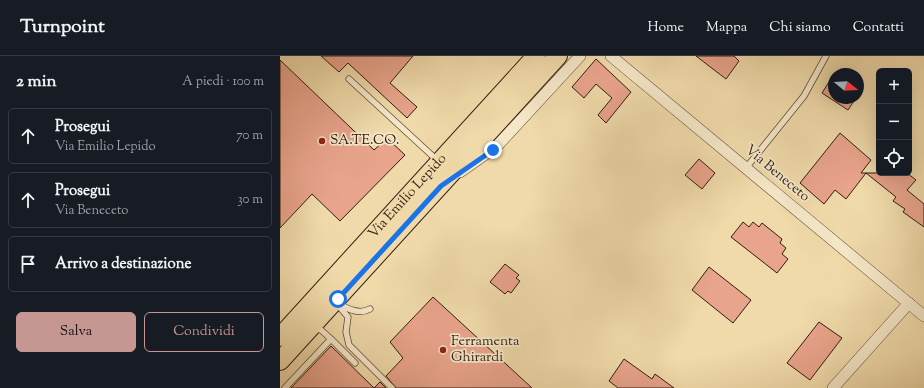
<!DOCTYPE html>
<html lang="it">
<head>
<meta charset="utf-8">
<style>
  :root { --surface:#171b24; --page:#242831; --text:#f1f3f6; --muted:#9ea1a6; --line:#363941; --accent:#c59692 }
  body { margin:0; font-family:"Sorts Mill Goudy",serif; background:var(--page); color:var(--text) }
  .controls { position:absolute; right:12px; top:12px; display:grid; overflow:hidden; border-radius:6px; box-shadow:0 4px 16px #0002 }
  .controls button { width:36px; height:36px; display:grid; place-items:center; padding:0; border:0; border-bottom:1px solid var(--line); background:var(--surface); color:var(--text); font:20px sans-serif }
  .compass { position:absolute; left:548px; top:12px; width:36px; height:36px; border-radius:50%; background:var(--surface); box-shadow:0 4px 16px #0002; rotate:108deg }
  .stop { position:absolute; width:12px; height:12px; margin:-9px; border:3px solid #1a73e8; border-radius:50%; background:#fff }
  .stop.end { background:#1a73e8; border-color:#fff; box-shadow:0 1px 4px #0008 }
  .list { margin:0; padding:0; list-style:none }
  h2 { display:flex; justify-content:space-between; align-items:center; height:52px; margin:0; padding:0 16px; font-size:17px }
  h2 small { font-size:13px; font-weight:400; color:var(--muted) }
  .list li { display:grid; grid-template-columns:26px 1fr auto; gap:12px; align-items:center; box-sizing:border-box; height:56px; margin:0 8px 8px; padding:0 8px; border:1px solid var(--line); border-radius:6px }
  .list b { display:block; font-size:15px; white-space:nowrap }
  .list p { margin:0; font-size:13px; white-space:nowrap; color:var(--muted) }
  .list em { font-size:13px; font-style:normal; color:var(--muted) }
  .actions { display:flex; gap:8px; padding:12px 16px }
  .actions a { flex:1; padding:9px 0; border:1px solid var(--accent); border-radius:6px; text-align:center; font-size:14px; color:var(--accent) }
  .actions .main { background:var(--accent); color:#111 }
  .icon { flex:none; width:22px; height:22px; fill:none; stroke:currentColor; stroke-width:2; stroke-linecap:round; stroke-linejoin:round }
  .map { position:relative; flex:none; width:644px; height:332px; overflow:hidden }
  header { display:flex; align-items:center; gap:24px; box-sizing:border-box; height:56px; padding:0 20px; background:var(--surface); border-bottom:1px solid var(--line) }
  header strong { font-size:19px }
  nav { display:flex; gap:22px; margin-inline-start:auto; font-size:14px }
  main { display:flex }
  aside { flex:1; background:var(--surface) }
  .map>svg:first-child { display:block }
  .building { fill:#e9a48c; stroke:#301d13 }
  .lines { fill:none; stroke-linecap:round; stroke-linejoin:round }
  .service-casing { stroke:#604c39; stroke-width:7 }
  .minor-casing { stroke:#604c39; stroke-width:12 }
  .primary-casing { stroke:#301d13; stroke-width:20 }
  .service { stroke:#f5e7c8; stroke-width:5.5 }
  .minor { stroke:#f5e7c8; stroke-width:11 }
  .primary { stroke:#f0daaa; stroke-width:18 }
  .route { stroke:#1a73e8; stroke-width:5 }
  .poi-dot { fill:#8f2418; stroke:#f5e7c8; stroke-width:1.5 }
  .labels { text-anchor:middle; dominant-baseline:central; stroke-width:3.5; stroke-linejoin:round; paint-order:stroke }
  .poi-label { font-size:14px; fill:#301d13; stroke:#f5e7c8; text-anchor:start }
  .street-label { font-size:14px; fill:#301d13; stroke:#f5e7c8 }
</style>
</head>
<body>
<header>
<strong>Turnpoint</strong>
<nav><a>Home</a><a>Mappa</a><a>Chi siamo</a><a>Contatti</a></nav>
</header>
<main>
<aside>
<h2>2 min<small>A piedi · 100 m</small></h2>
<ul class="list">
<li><svg class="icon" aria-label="ahead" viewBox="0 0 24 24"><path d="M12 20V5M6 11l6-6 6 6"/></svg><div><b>Prosegui</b><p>Via Emilio Lepido</p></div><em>70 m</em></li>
<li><svg class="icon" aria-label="ahead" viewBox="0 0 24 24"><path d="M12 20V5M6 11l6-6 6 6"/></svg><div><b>Prosegui</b><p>Via Beneceto</p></div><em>30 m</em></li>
<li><svg class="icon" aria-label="arrive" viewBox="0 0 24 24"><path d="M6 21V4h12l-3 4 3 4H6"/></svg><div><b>Arrivo a destinazione</b></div></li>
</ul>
<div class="actions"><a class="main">Salva</a><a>Condividi</a></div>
</aside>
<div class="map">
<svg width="644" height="332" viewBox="0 0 644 332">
  <rect width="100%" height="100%" fill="#f0daaa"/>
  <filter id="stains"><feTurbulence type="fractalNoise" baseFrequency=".005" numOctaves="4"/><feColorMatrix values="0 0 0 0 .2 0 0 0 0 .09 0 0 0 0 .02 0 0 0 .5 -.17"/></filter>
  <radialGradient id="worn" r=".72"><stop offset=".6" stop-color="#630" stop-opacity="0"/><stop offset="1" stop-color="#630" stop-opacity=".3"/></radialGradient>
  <!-- building -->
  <path class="building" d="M41,0h92l-23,27 27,24 -10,11 -59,-55 -9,9z
    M416,0h38l5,5 -13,18z
    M316,3l35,33 -25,31 -8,-8 14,-17 -16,-14 -12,14 -12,-11z
    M0,4l94,90 13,-12 18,17 -65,66 -28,-27 -32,34z
    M554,18v24h22l-8,12 -26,-17z
    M560,77l31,27 -10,13h46l9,7 -9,10 17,14v23l-21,-15 2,-3 -12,-8 3,-4 -30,-24 -20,26 -11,-9 -11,14 -24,-21z
    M419,103l16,14 -13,16 -17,-14z
    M463,166l6,5 4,-5 6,5 3,-4 20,16 -2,4 6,5 -4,6 6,5 -11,14 -46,-36z
    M225,208l14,11 -3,3 4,3 -9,12 -3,-2 -3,3 -15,-12z
    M429,211l42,33 -18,23 -41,-33z
    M153,241l99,91h-136l-10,-12 17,-18 -13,-16z
    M539,266l23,16 -32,42 -23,-17z
    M51,290l43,42 6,-6 6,6h-95z
    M344,303l28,20 3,-5 19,14h-56l-9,-7z"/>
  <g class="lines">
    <defs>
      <path id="service" d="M69,23l89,82
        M466,112l58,-72 22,-40
        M57,247c11,6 22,12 33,6
        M57,248l11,13 -2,15 3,13 43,43
        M51,283l24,24
        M5,332l46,-49 -10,-9 -8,-2"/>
      <path id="minor" d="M331,0l313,260
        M180,116l37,-26 83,-90
        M553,332l76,-85"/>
      <g id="primary">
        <path id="s1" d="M0,281l256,-281"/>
        <path d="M0,305l278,-305"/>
      </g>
    </defs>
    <!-- service casing -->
    <use href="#service" class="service-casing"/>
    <!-- minor casing -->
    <use href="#minor" class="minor-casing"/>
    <!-- primary casing -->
    <use href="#primary" class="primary-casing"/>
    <!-- service -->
    <use href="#service" class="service"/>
    <!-- minor -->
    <use href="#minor" class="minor"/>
    <!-- primary -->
    <use href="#primary" class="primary"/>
  </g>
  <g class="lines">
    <!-- route -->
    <path class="route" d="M58,243l103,-113 52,-36"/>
  </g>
  <!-- markers -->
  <g class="poi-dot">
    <circle cx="42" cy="85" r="4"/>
    <circle cx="163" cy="294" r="4"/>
  </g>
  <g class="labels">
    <!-- poi labels -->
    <g class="poi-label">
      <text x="50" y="85">SA.TE.CO.</text>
      <text x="171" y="286">Ferramenta<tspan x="171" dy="16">Ghirardi</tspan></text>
    </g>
    <!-- street labels -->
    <g class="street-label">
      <text transform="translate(497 118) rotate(40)">Via Beneceto</text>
      <text stroke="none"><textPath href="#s1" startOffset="190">Via Emilio Lepido</textPath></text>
    </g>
  </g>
  <rect width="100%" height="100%" filter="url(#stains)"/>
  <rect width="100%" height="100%" fill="url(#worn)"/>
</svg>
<div class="controls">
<button>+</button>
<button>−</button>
<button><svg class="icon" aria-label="locate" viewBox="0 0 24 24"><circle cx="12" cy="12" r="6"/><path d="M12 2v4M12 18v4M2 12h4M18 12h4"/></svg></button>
</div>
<svg class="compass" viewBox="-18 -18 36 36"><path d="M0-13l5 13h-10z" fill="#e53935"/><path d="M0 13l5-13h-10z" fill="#9ea1a6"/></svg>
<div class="stop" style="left:58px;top:243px"></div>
<div class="stop end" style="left:213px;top:94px"></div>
</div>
</main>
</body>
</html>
